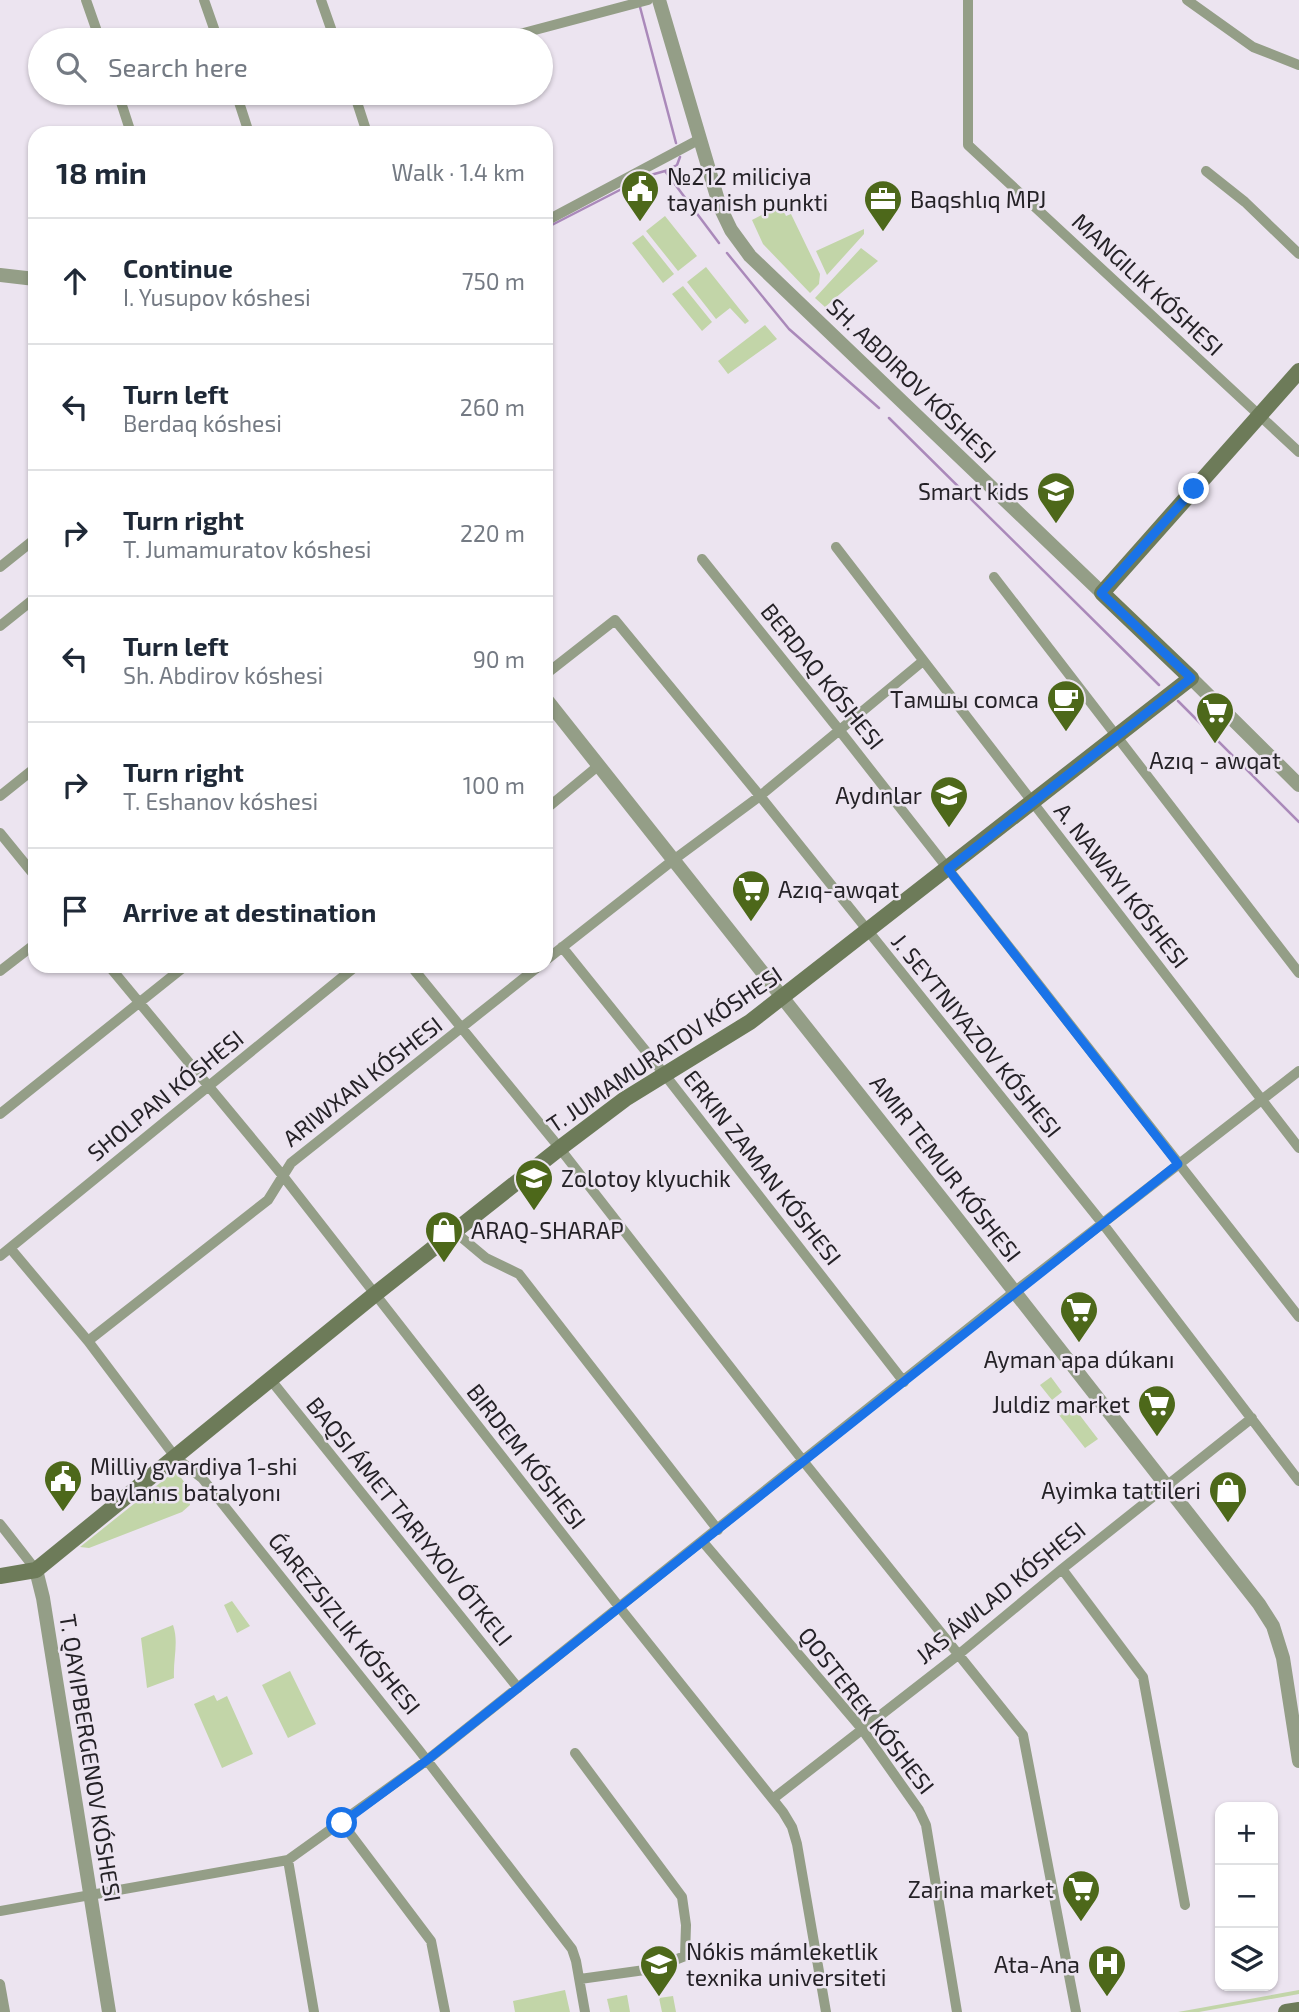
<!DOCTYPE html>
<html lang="en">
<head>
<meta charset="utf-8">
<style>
  :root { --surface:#fff; --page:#f2f2f3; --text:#1f2937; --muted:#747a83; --line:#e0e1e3 }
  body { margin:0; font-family:"Exo 2",sans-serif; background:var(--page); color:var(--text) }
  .controls { position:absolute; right:21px; bottom:21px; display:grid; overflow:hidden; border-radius:14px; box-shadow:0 2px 5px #0004 }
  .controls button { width:63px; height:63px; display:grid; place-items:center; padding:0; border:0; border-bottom:2px solid var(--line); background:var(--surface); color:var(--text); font:35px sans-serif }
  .stop { position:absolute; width:21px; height:21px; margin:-16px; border:5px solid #1a73e8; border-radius:50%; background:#fff }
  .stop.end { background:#1a73e8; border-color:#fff; box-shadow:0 2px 7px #0008 }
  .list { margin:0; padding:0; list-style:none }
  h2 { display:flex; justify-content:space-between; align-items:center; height:91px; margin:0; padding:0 28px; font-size:30px }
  h2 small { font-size:23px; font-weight:400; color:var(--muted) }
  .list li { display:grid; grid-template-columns:46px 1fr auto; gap:21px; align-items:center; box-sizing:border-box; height:126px; padding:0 28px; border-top:2px solid var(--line) }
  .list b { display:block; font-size:26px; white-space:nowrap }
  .list p { margin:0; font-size:23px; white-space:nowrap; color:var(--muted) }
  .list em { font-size:23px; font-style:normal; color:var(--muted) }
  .icon { flex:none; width:38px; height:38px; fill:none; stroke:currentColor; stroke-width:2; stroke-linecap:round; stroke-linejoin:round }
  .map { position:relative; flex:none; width:1299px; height:2012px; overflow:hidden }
  .search { position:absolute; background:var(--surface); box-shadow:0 2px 5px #0004; left:28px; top:28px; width:525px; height:77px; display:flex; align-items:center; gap:18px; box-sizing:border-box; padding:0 24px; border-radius:38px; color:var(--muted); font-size:26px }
  .panel { position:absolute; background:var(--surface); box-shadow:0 2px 5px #0004; left:28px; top:126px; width:525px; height:847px; border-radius:21px }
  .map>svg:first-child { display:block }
  .green { fill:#c2d5a8 }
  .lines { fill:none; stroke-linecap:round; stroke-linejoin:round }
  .stream { stroke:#aa89ba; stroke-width:2.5 }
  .minor { stroke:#949e87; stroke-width:10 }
  .tertiary { stroke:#949e87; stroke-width:14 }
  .secondary { stroke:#6d7b59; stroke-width:16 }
  .route { stroke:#1a73e8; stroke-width:9 }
  .labels { text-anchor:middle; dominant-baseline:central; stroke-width:5; stroke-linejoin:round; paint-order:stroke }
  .poi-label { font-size:23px; fill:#252227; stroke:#ece4f0; text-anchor:start }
  .street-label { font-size:23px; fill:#252227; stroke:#ece4f0 }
</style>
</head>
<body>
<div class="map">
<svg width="1299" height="2012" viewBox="0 0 1299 2012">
  <rect width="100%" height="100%" fill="#ece4f0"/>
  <!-- green -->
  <path class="green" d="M781,205l5,11 5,-2 29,60 -1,10 -9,9 -47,-49 -11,-24z
    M665,216l32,40 -19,15 -32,-40z
    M864,229v5l-37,41 -11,-24z
    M643,235l31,39 -11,9 -31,-40z
    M861,248l17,13 -53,46 -10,-9z
    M706,267l43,54 -4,3 -15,-16 -14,11 -29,-37z
    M683,286l29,36 -10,9 -30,-37z
    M765,325l12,14 -49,35 -10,-13z
    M1051,1377l11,15 -10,8 -12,-15z
    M1072,1405l26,34 -13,9 -26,-33z
    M175,1471c11,11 14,18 15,34l-8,7 -93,36 -9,-1z
    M232,1601l18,25 -13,7 -13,-28z
    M173,1625c6,17 0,34 1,53l-27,10 -6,-50z
    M290,1671l26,53 -28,14 -26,-53z
    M214,1695l3,6 10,-5 26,58 -31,14 -28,-64z
    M565,1990l5,22h-55l-2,-11z
    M1299,1990v4l-100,18h-21z
    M627,1995l3,17h-20l-3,-13z
    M673,1996l3,16h-14l-3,-14z"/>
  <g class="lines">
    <!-- stream -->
    <path class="stream" d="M640,7l36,136
      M680,157l-3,8 -12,6 54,72
      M546,228l101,-52 18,-5
      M727,253l62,76 90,79
      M889,418l270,267
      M1178,701l121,121"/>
    <!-- minor -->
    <path class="minor" d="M86,0l14,40
      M204,0l14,40
      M321,0l14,40
      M968,0v145l331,307
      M1187,0l66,47 46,18
      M497,40l151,-40
      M118,93l13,40
      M236,93l13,40
      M354,93l13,40
      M1206,171l39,31 54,52
      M546,221l154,-82
      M836,547l463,601
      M702,559l138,172 459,586
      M0,567l35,-28
      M994,577l305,396
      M0,626l35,-28
      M546,674l69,-54 145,176 343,428 196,257
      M0,796l35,-28
      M546,809l52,-43
      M0,833l35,43
      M562,947l103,128 239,307
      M546,960l126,-99 88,-65 163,-135
      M109,966l174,210 337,432 163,204 9,15 5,17 29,168
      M411,966l143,175 250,321 219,273 53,277
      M0,971l35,-27
      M0,1114l185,-148
      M455,1232l31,26 33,16 199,256
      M10,1248l78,93 88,117 26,20 217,272 153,199 4,12 9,51
      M0,1256l356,-290
      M88,1341l180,-141 23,-37 248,-197
      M270,1379l248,309
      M0,1524l36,46
      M703,1542l159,187 57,81 7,15 31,187
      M1062,1569l81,108 42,228
      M575,1753l107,144 4,28 -1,31 -33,13 -72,10
      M774,1798l184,-143 104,-86 190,-151
      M342,1823l89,118 14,71
      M288,1860l26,152
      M0,1911l288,-51 138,-99 588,-469 285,-221
      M0,1984l5,28"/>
    <!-- tertiary -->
    <path class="tertiary" d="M659,0l61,207 11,23 19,26 352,337
      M0,275l35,4
      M1191,678l108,107
      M546,699l407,514 306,391 14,22 10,32 16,103
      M36,1570l7,28 66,414"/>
    <!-- secondary -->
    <path class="secondary" d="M0,1576l36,-6 338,-275 186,-147 65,-49 125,-77 441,-344 -89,-85 197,-222
      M1286,2012l13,-2"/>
  </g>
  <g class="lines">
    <!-- route -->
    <path class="route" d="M342,1823l84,-62 752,-597 -230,-295 243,-191 -90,-85 93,-104"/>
  </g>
  <!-- icons -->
  <defs>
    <symbol id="civic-pin" viewBox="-11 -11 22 30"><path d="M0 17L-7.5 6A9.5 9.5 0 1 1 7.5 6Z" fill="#4d681a" stroke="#ece4f0"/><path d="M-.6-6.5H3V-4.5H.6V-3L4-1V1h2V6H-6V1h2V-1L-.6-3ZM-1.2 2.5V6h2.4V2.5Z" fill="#fff"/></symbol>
    <symbol id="office-pin" viewBox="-11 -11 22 30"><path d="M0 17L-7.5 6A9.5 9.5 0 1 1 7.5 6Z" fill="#4d681a" stroke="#ece4f0"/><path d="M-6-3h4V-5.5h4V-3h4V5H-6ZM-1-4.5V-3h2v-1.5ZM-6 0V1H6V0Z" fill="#fff"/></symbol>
    <symbol id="school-pin" viewBox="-11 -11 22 30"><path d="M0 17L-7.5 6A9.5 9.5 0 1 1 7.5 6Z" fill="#4d681a" stroke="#ece4f0"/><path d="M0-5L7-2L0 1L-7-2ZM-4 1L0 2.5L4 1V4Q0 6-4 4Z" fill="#fff"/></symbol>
    <symbol id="cafe-pin" viewBox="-11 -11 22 30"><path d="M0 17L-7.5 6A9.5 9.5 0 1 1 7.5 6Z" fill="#4d681a" stroke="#ece4f0"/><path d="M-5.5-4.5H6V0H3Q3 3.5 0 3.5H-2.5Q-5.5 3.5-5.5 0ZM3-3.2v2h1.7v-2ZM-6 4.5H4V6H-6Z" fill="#fff"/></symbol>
    <symbol id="supermarket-pin" viewBox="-11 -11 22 30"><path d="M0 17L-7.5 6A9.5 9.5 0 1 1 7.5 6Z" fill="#4d681a" stroke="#ece4f0"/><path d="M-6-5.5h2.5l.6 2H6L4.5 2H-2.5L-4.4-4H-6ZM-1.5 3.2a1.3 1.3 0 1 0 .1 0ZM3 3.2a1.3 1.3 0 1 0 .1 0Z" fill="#fff"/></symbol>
    <symbol id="shop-pin" viewBox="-11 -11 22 30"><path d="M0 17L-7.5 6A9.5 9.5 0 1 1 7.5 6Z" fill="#4d681a" stroke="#ece4f0"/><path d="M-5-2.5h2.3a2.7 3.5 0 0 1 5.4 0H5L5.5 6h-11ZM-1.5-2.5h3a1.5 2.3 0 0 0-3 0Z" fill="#fff"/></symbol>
    <symbol id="university-pin" viewBox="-11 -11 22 30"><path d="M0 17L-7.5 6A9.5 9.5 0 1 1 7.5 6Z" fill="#4d681a" stroke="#ece4f0"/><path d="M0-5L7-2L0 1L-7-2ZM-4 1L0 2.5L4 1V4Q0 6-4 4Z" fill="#fff"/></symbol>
    <symbol id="hospital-pin" viewBox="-11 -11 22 30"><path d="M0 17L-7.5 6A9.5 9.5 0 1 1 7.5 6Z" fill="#4d681a" stroke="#ece4f0"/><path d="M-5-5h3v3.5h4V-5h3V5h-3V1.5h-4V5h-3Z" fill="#fff"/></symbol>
  </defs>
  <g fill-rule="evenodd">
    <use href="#civic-pin" x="618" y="167" width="44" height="60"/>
    <use href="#office-pin" x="861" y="177" width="44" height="60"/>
    <use href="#school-pin" x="1034" y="469" width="44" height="60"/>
    <use href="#cafe-pin" x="1044" y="677" width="44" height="60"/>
    <use href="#supermarket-pin" x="1193" y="689" width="44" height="60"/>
    <use href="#school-pin" x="927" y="773" width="44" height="60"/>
    <use href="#supermarket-pin" x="729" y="867" width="44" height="60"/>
    <use href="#school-pin" x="512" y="1156" width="44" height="60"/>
    <use href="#shop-pin" x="422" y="1208" width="44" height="60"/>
    <use href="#supermarket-pin" x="1057" y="1288" width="44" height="60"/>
    <use href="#supermarket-pin" x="1135" y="1382" width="44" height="60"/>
    <use href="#civic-pin" x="41" y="1457" width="44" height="60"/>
    <use href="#shop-pin" x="1206" y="1468" width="44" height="60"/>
    <use href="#supermarket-pin" x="1059" y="1867" width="44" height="60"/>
    <use href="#university-pin" x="637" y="1942" width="44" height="60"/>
    <use href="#hospital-pin" x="1085" y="1942" width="44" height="60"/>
  </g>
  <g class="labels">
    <!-- poi labels -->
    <g class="poi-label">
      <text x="667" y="176">№212 miliciya<tspan x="667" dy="26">tayanish punkti</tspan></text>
      <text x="910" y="199">Baqshlıq MPJ</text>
      <text x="1029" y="491" text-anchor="end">Smart kids</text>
      <text x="1039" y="699" text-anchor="end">Тамшы сомса</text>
      <text x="1215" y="760" text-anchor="middle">Azıq - awqat</text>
      <text x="922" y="795" text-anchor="end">Aydınlar</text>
      <text x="778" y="889">Azıq-awqat</text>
      <text x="561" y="1178">Zolotoy klyuchik</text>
      <text x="471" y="1230">ARAQ-SHARAP</text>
      <text x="1079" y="1359" text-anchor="middle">Ayman apa dúkanı</text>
      <text x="1130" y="1404" text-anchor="end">Juldiz market</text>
      <text x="90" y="1466">Milliy gvardiya 1-shi<tspan x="90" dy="26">baylanıs batalyonı</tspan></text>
      <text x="1201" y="1490" text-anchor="end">Ayimka tattileri</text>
      <text x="1054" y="1889" text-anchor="end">Zarina market</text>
      <text x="686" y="1951">Nókis mámleketlik<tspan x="686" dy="26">texnika universiteti</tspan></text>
      <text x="1080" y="1964" text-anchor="end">Ata-Ana</text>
    </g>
    <!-- street labels -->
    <g class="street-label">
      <text transform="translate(1148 284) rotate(43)">MANGILIK KÓSHESI</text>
      <text transform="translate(912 380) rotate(44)">SH. ABDIROV KÓSHESI</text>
      <text transform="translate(823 676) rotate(51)">BERDAQ KÓSHESI</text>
      <text transform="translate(1122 885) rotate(52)">A. NAWAYI KÓSHESI</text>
      <text transform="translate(977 1035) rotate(51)">J. SEYTNIYAZOV KÓSHESI</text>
      <text transform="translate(664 1049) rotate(-34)">T. JUMAMURATOV KÓSHESI</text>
      <text transform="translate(362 1081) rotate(-38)">ARIWXAN KÓSHESI</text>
      <text transform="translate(165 1095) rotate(-39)">SHOLPAN KÓSHESI</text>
      <text transform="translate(763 1167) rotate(52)">ERKIN ZAMAN KÓSHESI</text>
      <text transform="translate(946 1168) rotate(52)">AMIR TEMUR KÓSHESI</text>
      <text transform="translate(527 1456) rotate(52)">BIRDEM KÓSHESI</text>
      <text transform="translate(410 1521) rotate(51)">BAQSI ÁMET TARIYXOV ÓTKELI</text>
      <text transform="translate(1000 1592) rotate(-39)">JAS ÁWLAD KÓSHESI</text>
      <text transform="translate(345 1623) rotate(51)">ǴAREZSIZLIK KÓSHESI</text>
      <text transform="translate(867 1710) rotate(52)">QOSTEREK KÓSHESI</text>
      <text transform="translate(91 1758) rotate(81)">T. QAYIPBERGENOV KÓSHESI</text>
    </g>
  </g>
</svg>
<div class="controls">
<button>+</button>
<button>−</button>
<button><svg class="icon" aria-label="layers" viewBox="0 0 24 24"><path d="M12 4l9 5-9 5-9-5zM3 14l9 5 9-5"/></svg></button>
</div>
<div class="stop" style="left:342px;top:1823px"></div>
<div class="stop end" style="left:1194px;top:489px"></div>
<div class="search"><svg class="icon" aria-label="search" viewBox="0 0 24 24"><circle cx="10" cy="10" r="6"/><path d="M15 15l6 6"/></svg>Search here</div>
<section class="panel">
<h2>18 min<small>Walk · 1.4 km</small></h2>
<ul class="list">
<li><svg class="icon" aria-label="ahead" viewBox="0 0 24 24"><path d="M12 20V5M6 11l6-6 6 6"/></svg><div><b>Continue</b><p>I. Yusupov kóshesi</p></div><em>750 m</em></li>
<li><svg class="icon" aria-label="left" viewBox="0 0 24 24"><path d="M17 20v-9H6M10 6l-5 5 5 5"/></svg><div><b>Turn left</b><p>Berdaq kóshesi</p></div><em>260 m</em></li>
<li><svg class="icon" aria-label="right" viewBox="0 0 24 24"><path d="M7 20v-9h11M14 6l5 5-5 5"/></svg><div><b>Turn right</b><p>T. Jumamuratov kóshesi</p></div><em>220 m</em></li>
<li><svg class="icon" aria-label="left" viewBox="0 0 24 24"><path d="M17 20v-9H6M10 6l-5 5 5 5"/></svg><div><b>Turn left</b><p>Sh. Abdirov kóshesi</p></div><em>90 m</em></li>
<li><svg class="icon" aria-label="right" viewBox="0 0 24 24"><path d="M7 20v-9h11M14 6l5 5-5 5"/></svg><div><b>Turn right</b><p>T. Eshanov kóshesi</p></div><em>100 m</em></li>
<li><svg class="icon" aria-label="arrive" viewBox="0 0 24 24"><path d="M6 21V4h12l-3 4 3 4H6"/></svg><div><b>Arrive at destination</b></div></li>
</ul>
</section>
</div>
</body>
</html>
